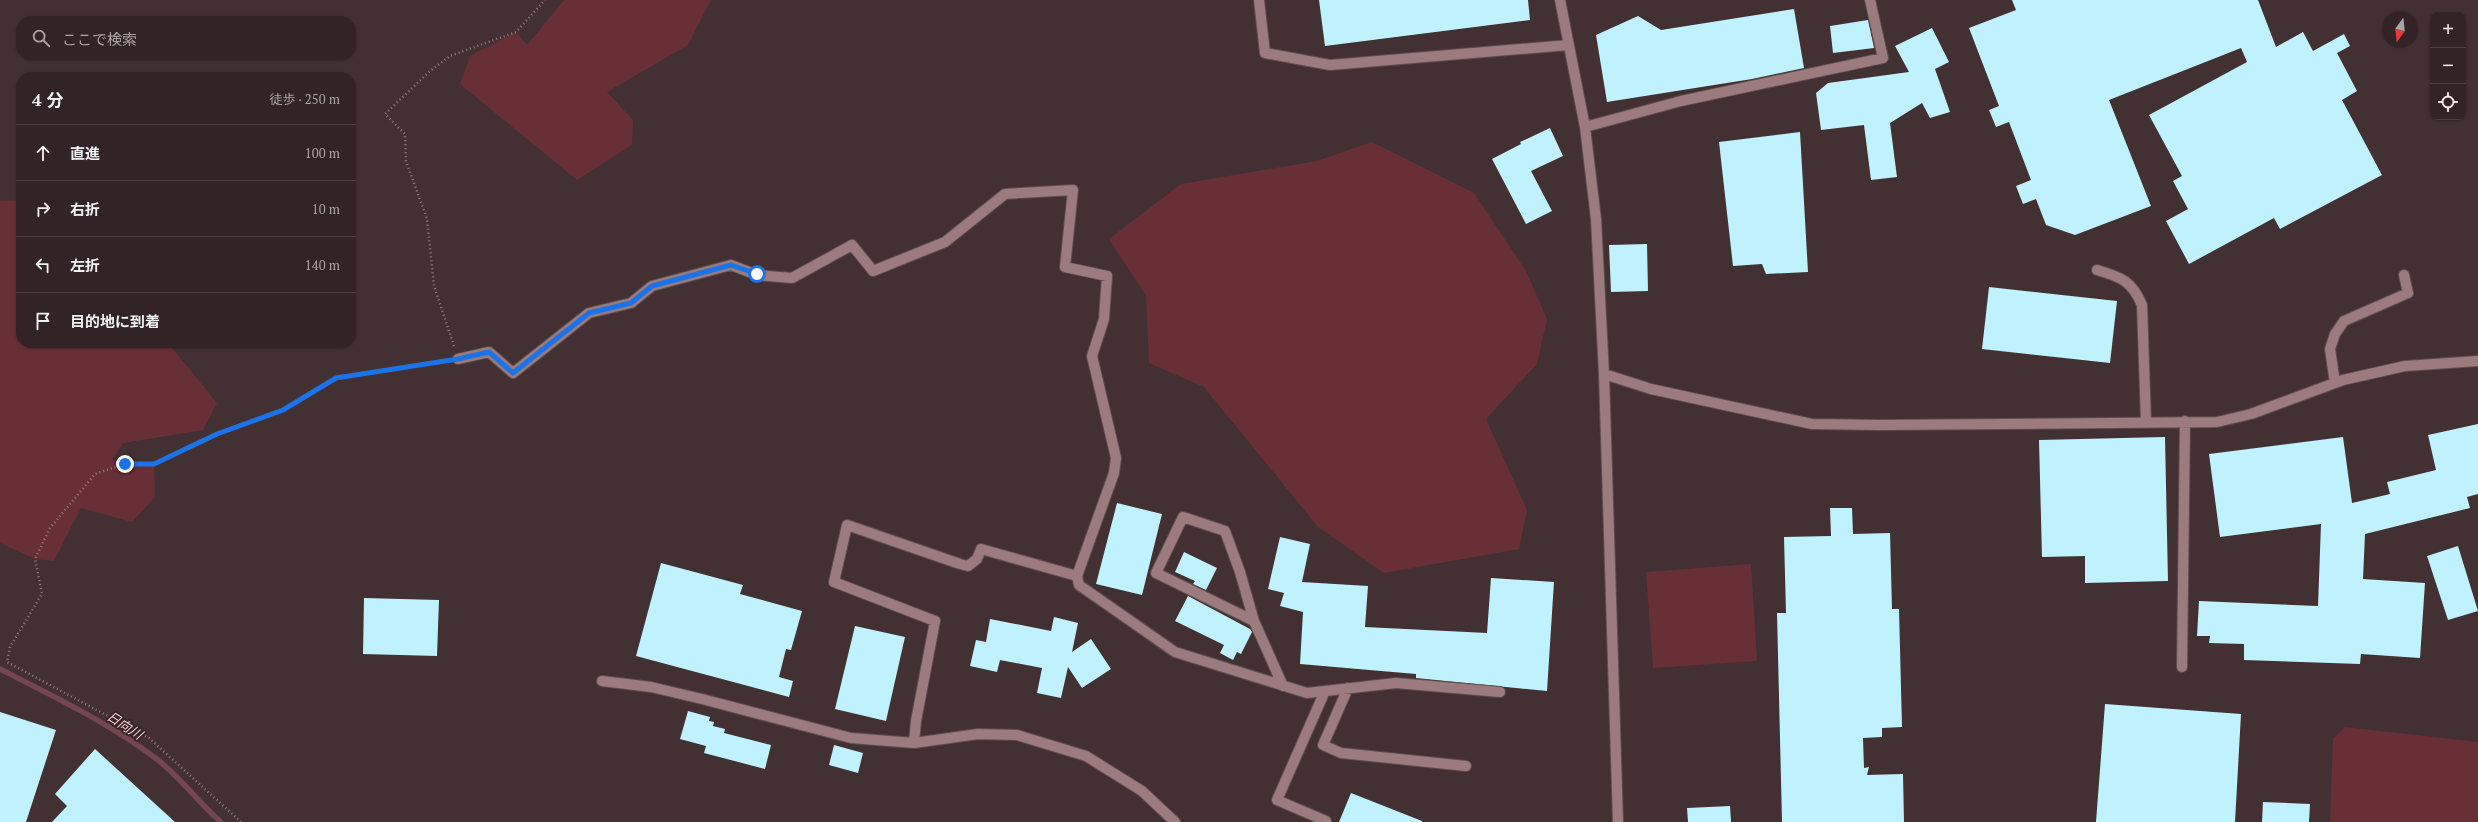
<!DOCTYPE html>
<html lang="ja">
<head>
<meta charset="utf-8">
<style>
  :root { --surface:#322426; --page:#3d3032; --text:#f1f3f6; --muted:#a8a4a7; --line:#4d4143 }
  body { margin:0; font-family:"PT Serif","Noto Sans JP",serif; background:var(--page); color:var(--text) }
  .controls { position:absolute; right:12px; top:12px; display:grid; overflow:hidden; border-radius:8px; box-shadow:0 1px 3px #0004 }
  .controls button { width:36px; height:36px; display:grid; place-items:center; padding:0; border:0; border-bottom:1px solid var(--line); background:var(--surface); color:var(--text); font:20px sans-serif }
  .compass { position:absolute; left:2382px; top:12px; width:36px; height:36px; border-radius:50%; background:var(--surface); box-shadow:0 1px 3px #0004; rotate:195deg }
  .stop { position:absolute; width:12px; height:12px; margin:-9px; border:3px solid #1a73e8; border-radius:50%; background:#fff }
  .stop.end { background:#1a73e8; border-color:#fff; box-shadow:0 1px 4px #0008 }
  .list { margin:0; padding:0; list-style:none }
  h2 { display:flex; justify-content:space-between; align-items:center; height:52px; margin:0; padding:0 16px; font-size:17px }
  h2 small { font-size:13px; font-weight:400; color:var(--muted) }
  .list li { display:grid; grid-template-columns:26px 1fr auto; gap:12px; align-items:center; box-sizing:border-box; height:56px; padding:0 16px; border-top:1px solid var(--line) }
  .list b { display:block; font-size:15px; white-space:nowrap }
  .list em { font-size:13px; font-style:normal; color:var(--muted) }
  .icon { flex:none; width:22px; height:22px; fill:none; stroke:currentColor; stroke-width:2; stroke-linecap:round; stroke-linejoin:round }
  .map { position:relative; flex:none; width:2478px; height:822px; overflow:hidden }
  .search { position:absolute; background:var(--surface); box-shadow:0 1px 3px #0004; left:16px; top:16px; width:340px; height:44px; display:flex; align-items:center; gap:10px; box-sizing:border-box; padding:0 14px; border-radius:16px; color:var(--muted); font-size:15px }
  .panel { position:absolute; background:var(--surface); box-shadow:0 1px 3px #0004; left:16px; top:72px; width:340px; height:276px; border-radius:16px }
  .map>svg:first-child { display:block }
  .green { fill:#692f37 }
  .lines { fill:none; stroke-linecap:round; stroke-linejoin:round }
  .stream { stroke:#744650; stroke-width:5.5 }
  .building { fill:#c0f1ff }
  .minor-casing { stroke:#5f4e4f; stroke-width:12 }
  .path { stroke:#908082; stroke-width:2.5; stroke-dasharray:1 3; stroke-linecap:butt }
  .minor { stroke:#9b7b7d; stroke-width:10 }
  .route { stroke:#1a73e8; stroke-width:5 }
  .labels { text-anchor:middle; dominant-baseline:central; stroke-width:4; stroke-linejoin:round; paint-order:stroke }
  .water-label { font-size:13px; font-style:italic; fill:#f9cfd2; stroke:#382628 }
</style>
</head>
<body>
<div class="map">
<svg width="2478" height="822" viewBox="0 0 2478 822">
  <rect width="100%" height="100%" fill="#433032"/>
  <!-- green -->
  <path class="green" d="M564,0h147l-23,45 -81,47 26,28 -1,25 -55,35 -117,-96 10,-28 46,-24 11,13z
    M1372,142l102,51 52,78 21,48 -10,45 -51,55 41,91 -8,39 -135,24 -66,-46 -114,-140 -55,-24 -3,-67 -37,-57 72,-55 136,-23z
    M21,200v143h147l49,60 -14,27 -80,13 -11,17 13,4h29l1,33 -23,25 -51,-14 -27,53 -19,-2 -35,-16v-342z
    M1751,564l6,97 -104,7 -7,-96z
    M2345,727l133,15v80h-148l3,-83z"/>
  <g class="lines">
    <!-- stream -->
    <path class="stream" d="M0,669c54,28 110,54 158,91 24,19 41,43 63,62"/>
  </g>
  <!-- building -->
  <path class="building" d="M1319,0h209l2,20 -205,26z
    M2012,0h246l18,47 27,-15 10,19 31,-17 6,12 -13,7 20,38 -15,9 40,75 -102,54 -6,-11 -85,46 -23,-43 22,-12 -15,-28 9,-5 -33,-61 98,-53 -6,-14 -132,52 42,106 -76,29 -29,-10 -10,-26 -13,5 -7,-18 15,-6 -22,-58 -13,5 -7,-17 10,-4 -30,-78 47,-18z
    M1794,9l10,59 -52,11 -145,23 -11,-67 42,-19 23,14z
    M1868,20l6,28 -41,5 -3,-27z
    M1932,28l17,34 -14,7 15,43 -20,6 -8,-15 -32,20 7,54 -26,3 -7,-55 -43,5 -5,-37 12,-10 81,-11 -14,-26z
    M1550,128l13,28 -32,15 21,40 -26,13 -34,-65 29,-15 -1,-2z
    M1800,132l8,140 -42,2 -4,-10 -29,2 -14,-124z
    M1647,244l1,47 -37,1 -2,-47z
    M1989,287l128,14 -7,62 -128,-14z
    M2478,424v70l-11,3 3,11 -105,26 -2,45 62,4 -5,75 -59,-4 -1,10 -116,-4v-16l-35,-1 1,-7h-13l2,-35 119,5 3,-82 -101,13 -11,-83 134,-17 9,66 38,-9 -3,-12 49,-12 -8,-35z
    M2165,437l3,144 -83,2v-27l-43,1 -3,-117z
    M1117,503l45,11 -20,81 -46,-11z
    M1830,508h22l1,26 37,-1 2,76h7l3,118 -20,1v9l-19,1 1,30 5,-1 -2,8 36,-1 1,48h-122l-5,-209h9l-2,-76 47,-1z
    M1280,537l30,7 -8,38 66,4 -3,41 122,6 4,-55 63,4 -7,109 -131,-13v-4l-116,-10 3,-52 -23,-6 4,-13 -16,-4z
    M2458,546l20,65 -30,9 -21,-64z
    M1184,552l33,16 -11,22 -13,-6 2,-3 -20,-9z
    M661,563l82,22 -3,9 62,17 -11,39 -5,-1 -7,28 14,4 -4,16 -153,-41z
    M1188,596l62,33 2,3 -11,22 -4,-2 -4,8 -13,-7 4,-8 -49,-24z
    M364,598l75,2 -2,56 -74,-2z
    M1054,617l24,6 -6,29 19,-13 20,30 -29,19 -14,-21 -7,31 -24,-5 5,-25 -42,-8 -3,12 -27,-6 6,-26 10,2 4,-23 61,12z
    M855,626l50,11 -19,84 -51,-12z
    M2105,704l136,10 -6,108h-139z
    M688,711l22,6 -1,4 5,1 -1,4 12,3 -1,4 47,12 -6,24 -61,-16 2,-7 -26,-7z
    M0,712l56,18 -30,92h-26z
    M834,745l29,8 -5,20 -29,-8z
    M95,749l80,73h-123l15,-16 -12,-12z
    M1351,793l71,28v1h-83z
    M2263,802l47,2 -1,18h-47z
    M1730,806l1,16h-43l-1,-14z"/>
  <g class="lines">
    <defs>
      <path id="minor" d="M1259,0l6,53 65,12 239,-20
        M1560,0l25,127 11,92 8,155 14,448
        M1585,127l96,-26 202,-43 -13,-58
        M2097,270c24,7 35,11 45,35l4,117
        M458,359l31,-7 24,21 76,-60 42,-10 21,-17 79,-21 26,10 35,3 60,-33 21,26 72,-29 60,-48 68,-4 -8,77 42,9 -3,43 -12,37 24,102 -2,15 -37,103 2,9 96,67 132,41 89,-10 104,9
        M1604,374l47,15 161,35 68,1 337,-3 34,-8 92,-34 62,-14 73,-5
        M2335,383l-5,-34 5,-15 9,-13 64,-28 -4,-18
        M1254,621l-98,-48 27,-56 42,14 15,41 14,49 29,65
        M2182,667l3,-246
        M602,681l49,6 51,12 149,39 63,5 64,-9 39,1 69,21 56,35 33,31
        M1348,688l-25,57 18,8 125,13
        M1325,691l-48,109 49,21
        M914,743l2,-22 19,-100 -101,-39 13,-57 113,39 8,2 9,-7 4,-10 96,27"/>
    </defs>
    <!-- minor casing -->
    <use href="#minor" class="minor-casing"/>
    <!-- path -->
    <path class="path" d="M454,346l-20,-60 -7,-67 -21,-58 -1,-27 -20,-20 45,-43 20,-15 66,-24 29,-32
      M241,822l-92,-84 -142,-76 3,-15 32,-53 -7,-35 15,-31 45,-54 30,-10h29l63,-30 66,-24 53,-32 108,-17"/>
    <!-- minor -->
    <use href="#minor" class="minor"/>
  </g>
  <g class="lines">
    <!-- route -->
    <path class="route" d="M125,464h29l63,-30 66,-24 53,-32 122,-19 31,-7 24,21 76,-60 42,-10 21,-17 79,-21 26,9"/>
  </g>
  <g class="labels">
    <!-- water labels -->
    <g class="water-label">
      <text transform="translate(125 725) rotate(33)">日向川</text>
    </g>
  </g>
</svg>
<div class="controls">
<button>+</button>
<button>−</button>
<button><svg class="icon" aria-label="locate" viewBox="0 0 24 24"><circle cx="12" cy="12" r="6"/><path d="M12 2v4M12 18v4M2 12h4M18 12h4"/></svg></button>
</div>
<svg class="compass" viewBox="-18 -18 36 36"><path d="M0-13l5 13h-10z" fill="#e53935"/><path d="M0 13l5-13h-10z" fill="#a8a4a7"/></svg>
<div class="stop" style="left:757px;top:274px"></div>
<div class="stop end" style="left:125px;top:464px"></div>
<div class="search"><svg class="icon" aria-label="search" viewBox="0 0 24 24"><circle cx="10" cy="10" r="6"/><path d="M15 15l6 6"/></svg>ここで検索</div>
<section class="panel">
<h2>4 分<small>徒歩 · 250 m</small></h2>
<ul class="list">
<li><svg class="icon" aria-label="ahead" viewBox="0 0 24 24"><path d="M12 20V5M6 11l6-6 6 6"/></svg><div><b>直進</b></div><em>100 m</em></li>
<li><svg class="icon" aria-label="right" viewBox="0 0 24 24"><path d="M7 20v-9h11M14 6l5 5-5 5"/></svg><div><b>右折</b></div><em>10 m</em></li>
<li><svg class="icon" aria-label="left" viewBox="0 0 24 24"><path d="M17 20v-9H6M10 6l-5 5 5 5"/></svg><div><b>左折</b></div><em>140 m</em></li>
<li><svg class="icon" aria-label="arrive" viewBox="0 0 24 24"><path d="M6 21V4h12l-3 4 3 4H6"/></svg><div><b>目的地に到着</b></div></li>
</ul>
</section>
</div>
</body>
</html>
